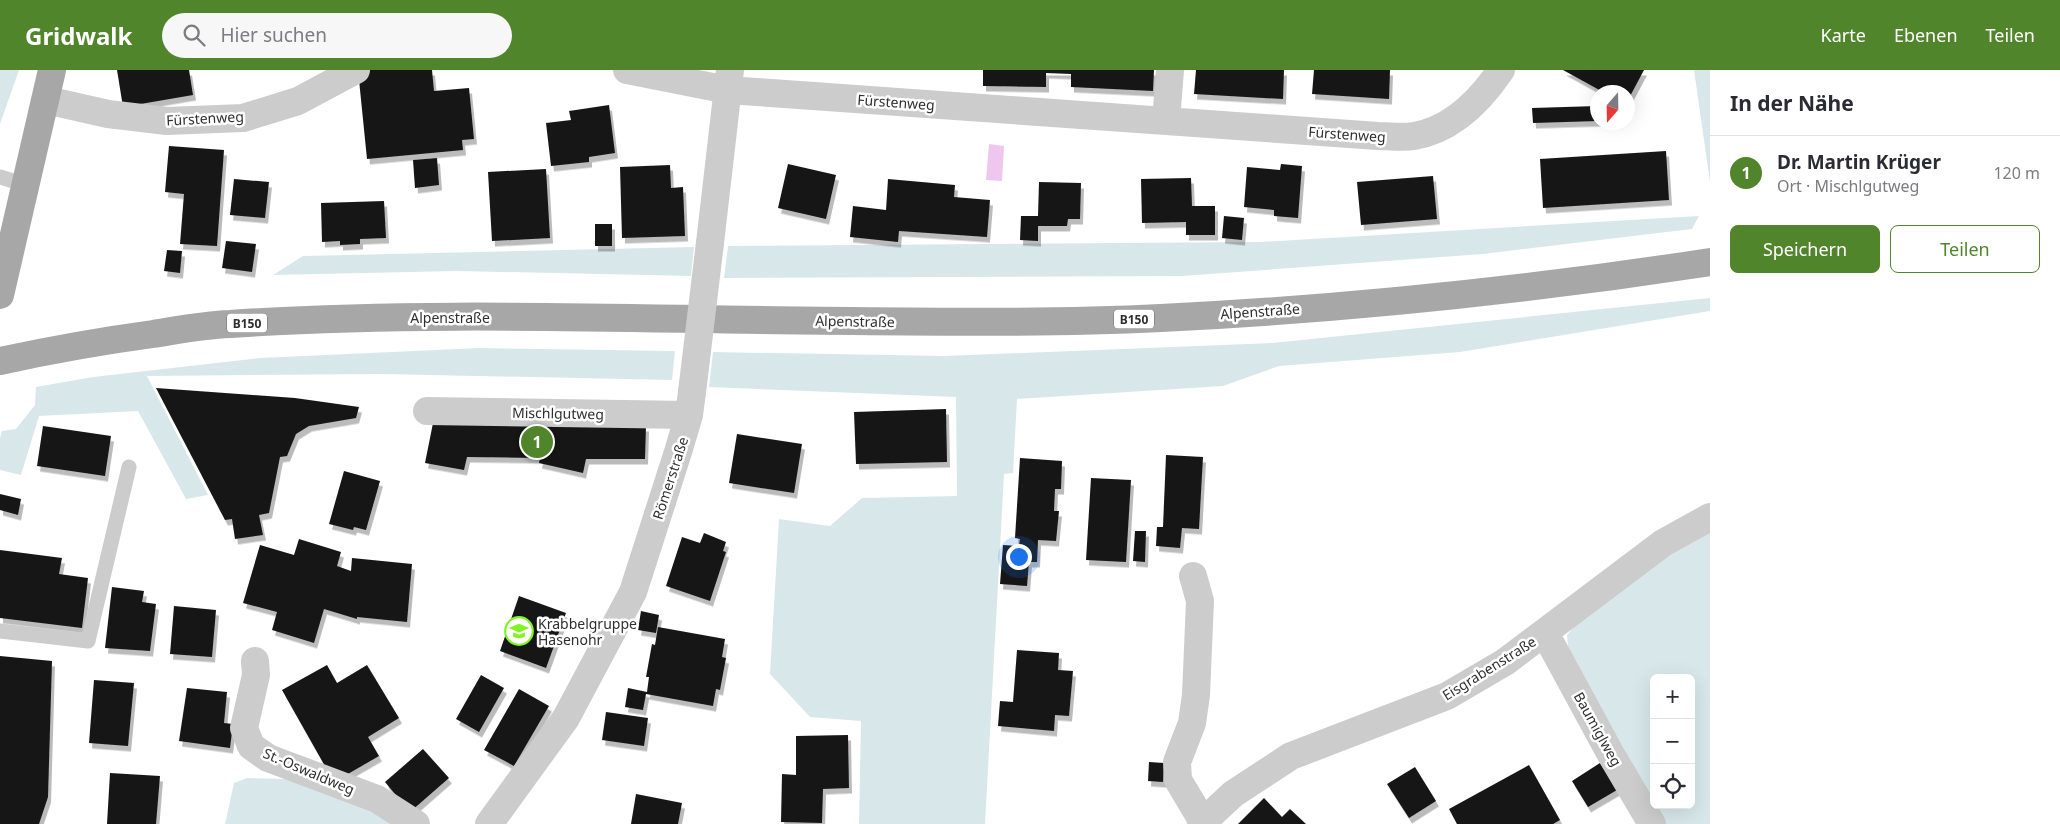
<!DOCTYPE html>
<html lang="de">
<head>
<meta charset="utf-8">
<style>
  :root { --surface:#fff; --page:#f7f7f7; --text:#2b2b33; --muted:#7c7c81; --line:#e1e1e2; --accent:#50852c }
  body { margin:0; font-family:"Noto Sans",sans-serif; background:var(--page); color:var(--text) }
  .controls { position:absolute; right:15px; bottom:15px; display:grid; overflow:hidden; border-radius:8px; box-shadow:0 5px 20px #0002 }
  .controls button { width:45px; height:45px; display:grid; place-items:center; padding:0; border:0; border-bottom:1px solid var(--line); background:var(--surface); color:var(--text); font:25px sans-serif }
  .compass { position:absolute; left:1590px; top:15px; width:45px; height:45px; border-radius:50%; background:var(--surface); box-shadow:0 5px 20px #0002; rotate:200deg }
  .you { position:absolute; left:1018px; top:486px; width:18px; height:18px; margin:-12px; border:4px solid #fff; border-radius:50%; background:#1a73e8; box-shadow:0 0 0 8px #1a73e833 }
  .badge { display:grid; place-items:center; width:32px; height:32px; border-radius:50%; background:var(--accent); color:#fff; font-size:16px; font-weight:700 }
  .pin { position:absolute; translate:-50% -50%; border:2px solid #fff; box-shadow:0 1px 5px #0006 }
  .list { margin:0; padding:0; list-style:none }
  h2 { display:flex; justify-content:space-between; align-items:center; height:65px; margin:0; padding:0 20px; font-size:21px }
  h2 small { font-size:16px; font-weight:400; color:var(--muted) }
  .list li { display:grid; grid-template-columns:32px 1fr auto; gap:15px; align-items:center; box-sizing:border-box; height:75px; padding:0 20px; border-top:1px solid var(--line) }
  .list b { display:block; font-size:19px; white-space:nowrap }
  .list p { margin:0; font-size:16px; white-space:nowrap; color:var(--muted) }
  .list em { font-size:16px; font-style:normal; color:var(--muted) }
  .actions { display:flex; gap:10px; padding:15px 20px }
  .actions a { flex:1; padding:11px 0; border:1px solid var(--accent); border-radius:8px; text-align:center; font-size:18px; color:var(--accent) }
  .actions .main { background:var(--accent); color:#fff }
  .icon { flex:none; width:28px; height:28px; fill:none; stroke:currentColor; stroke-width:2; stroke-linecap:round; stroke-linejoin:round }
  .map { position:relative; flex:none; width:1710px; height:754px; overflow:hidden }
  header { display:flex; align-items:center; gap:30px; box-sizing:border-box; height:70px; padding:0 25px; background:var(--accent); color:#fff }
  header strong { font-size:24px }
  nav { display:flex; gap:28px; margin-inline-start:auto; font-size:18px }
  .search { width:350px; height:45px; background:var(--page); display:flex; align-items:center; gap:12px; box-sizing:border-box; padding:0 18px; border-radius:28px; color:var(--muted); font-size:19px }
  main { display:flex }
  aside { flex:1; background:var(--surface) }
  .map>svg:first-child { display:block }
  .green { fill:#d8e8ea; fill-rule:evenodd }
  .water { fill:#efc6ee }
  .building { fill:#161616; filter:url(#shadow) }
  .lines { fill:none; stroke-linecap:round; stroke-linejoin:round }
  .lane { stroke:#ccc; stroke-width:15 }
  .street { stroke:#ccc; stroke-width:28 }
  .primary { stroke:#a7a7a7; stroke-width:28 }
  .street-bridge { stroke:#ccc; stroke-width:28 }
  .labels { text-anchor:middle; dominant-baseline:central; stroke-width:5; stroke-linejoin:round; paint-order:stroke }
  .shield { fill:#fff; stroke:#6d6d6d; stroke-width:1 }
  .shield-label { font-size:12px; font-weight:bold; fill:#2f2f2f }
  .street-label { font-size:14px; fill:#2f2f2f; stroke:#fff }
  .poi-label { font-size:14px; fill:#2f2f2f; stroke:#fff; text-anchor:start }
</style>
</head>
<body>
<header>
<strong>Gridwalk</strong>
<div class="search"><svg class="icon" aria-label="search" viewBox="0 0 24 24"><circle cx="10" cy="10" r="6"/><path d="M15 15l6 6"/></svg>Hier suchen</div>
<nav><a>Karte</a><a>Ebenen</a><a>Teilen</a></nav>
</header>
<main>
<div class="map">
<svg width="1710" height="754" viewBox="0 0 1710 754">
  <defs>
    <filter id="shadow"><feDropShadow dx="3" dy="5.5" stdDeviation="0" flood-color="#0004"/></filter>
  </defs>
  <rect width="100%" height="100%" fill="#fff"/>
  <!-- green -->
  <path class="green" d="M0,0h19l-19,54z
    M1694,0h16v112z
    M1699,146l-7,13 -209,25 -301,22 -458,2 4,-32 532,-4z
    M694,177l-3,29 -234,-5 -184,4 30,-19z
    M1710,228v13l-250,41 -181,14 -56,20 -206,13 -4,74 -9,1 -19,350h-126l2,-103 -51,-4 -40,-43 9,-155 51,7 32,-28 95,-2 -1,-99 -247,-10 4,-35 231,4 328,-13z
    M479,278l196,3 -3,29 -290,-6 -235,2 61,119 -22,4 -48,-88 -99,5 -18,59 -21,-5v-32l2,-7 14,-2 19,-24 1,-18 57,-10 167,-19z
    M1710,457v297h-49l-92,-167 -2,-22 21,-25zM1654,608h37v127h-37z
    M247,708l47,1 77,27 24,18h-170l9,-41z"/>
  <!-- water -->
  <path class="water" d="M989,74l15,2 -2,35 -16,-1z"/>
  <!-- building -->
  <path class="building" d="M117,0h72l4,25 -70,12z
    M358,0h74l2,21 35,-3 5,51 -12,1 1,10 -96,9z
    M983,0h171l-1,21 -82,-4v-13l-25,-1v14l-63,-1z
    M1196,0h88l-1,29 -89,-5z
    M1314,0h76l-1,29 -77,-5z
    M1563,0h81l-16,30v-8h-25z
    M609,35l6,48 -26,4v5l-38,4 -5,-43 25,-3 -2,-9z
    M1598,36v15l-65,2 -1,-15z
    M169,76l55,4 -7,96 -37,-2 4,-50 -19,-2z
    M1666,81l3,49 -126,8 -3,-49z
    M437,88l2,27 -24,3 -2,-28z
    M788,94l48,11 -10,44 -48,-11z
    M1281,94l21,2 -4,52 -24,-2v-6l-30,-3 3,-40 33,3z
    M670,95l1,23 12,-1 2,49 -63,2 -2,-71z
    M546,99l4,69 -58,3 -4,-69z
    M1433,106l4,43 -76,6 -4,-43z
    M1191,108l1,28h23v29h-29v-13l-44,1 -1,-44z
    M234,109l35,3 -4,36 -35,-3z
    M888,109l67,6 -1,12 36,3 -3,37 -88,-6 -1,11 -48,-5 3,-31 33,4z
    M1039,112l42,1 -1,36h-12l-1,7h-29v15l-18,-1 1,-24h17z
    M384,131l2,37 -26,1v5l-20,1v-4l-18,1 -1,-39z
    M1224,146l20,2 -2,22 -20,-2z
    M595,154h17v22h-17z
    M226,171l30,3 -4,28 -30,-4z
    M167,180l15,1 -2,22 -16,-2z
    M156,318l139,10 64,9 -3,11 -47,8 -13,8 -9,22 -7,1 -11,56 -10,2 4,20 -28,4 -3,-20 -7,1z
    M946,339l1,53 -91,2 -2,-52z
    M433,353l213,3 -1,33h-59l-3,14 -44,-10 1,-5 -73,-1 -3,13 -39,-7z
    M43,356l68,10 -6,40 -68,-10z
    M737,364l65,10 -8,49 -65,-10z
    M1166,385l37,2 -4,72 -17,-1 -2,20 -24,-2 1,-19h6z
    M1020,388l42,3 -1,28h-6l-1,22h5l-3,30 -18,-1 -1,22h-8l-2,24 -27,-2 3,-39 16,1 1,-7 -5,-1z
    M344,401l36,10 -14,49 -12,-3 -1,3 -24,-6z
    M1091,408l40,2 -5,82 -40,-2z
    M0,424l21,5 -3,16 -18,-5z
    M1135,461h11l-1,31 -12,-1z
    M704,463l22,9 -3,9 3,1 -16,49 -44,-15 16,-49 18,6z
    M299,469l42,13 -4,14 14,5 1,-13 60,6 -5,58 -50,-5v2l-33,-10 -10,34 -42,-13 5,-18 -34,-9 17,-58 34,10z
    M0,480l62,8 -3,16 29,4 -6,50 -82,-10z
    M112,517l32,4 -2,11 14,2 -6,47 -45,-3z
    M519,526l47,17 -20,55 -46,-17z
    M174,536l42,4 -4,47 -42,-3z
    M641,541l18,4 -3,18 -18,-3z
    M658,557l67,12 -3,18 4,1 -6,32 -4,-1 -3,17 -67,-12 -3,16 -18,-3 3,-19 19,4 2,-15h-3l6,-33 3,1z
    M1017,580l42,3 -1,17 15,1 -4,45 -14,-1 -1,16 -56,-5 2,-25 13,1z
    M0,586l52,5 -4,136 -9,27h-39z
    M327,595l10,18 30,-18 32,53 -31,19 11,19 -45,26 -52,-92z
    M481,605l23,13 -25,44 -23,-13z
    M94,610l40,3 -6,63 -39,-3z
    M187,618l40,4 -3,31 9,1 -3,24 -51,-7z
    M519,619l30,17 -35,60 -30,-16z
    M606,642l42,6 -4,28 -42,-6z
    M848,665l1,53 -26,1 -1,34 -41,-1 1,-48 14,1v-39z
    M423,679l26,29 -39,34 -25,-30z
    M1149,692l15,1 -1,19 -15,-1z
    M1600,693l17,27 -29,17 -16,-26z
    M1529,695l31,55 -7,4h-96l-8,-15z
    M1415,697l21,34 -27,17 -22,-34z
    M110,703l50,3 -4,48h-49z
    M636,724l46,9 -4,21h-47z
    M1264,728l18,19 8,-8 16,15h-68z"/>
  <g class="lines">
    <!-- lane -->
    <path class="lane" d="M0,107l26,8
      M0,561l88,10 41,-174"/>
    <!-- street -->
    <path class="street" d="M627,0l101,20 650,46c12,0 24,2 36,0 37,-6 66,-35 87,-66
      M46,30l62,14 59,7 76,-3 55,-17 58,-31
      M1166,51l4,-51
      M710,173l20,-173
      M427,341l262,4
      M1193,506l7,25 -4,94 -4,28 -15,39 1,18 25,42
      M1545,563l64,118 43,73
      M255,591l1,14 -12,53 7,18 17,12 109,41 39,25
      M489,754l77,-106 67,-126 45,-140 11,-37 3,-23
      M1201,754l32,-30 58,-38 156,-60 58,-34 158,-119 47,-26"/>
    <!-- primary -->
    <path class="primary" d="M0,225l52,-225
      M0,291c51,-11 101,-20 153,-27 25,-4 51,-9 77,-10 207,-14 414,-4 621,-3 103,1 207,2 310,-3 184,-9 367,-28 549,-56"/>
    <!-- street-bridge -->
    <path class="street-bridge" d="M692,322l18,-149"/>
  </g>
  <!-- icons -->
  <defs>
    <symbol id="school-ring" viewBox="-11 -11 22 22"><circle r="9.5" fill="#fff" stroke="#7ef423" stroke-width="1.5"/><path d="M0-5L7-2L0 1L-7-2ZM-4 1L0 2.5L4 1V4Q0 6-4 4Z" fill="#7ef423"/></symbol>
  </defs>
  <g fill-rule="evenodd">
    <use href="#school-ring" x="503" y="545" width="32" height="32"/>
  </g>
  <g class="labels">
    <!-- shield labels -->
    <g class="shield">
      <rect x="1114" y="239.5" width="40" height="19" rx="4"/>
      <rect x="227" y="243.5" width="40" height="19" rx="4"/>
    </g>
    <g class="shield-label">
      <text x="1134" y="249">B150</text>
      <text x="247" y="253">B150</text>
    </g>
    <!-- street labels -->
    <g class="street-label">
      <text transform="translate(896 32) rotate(4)">Fürstenweg</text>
      <text transform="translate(205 48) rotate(-3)">Fürstenweg</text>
      <text transform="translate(1347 64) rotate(4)">Fürstenweg</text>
      <text transform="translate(1260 241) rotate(-4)">Alpenstraße</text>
      <text x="450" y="247">Alpenstraße</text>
      <text transform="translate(855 251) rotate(1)">Alpenstraße</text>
      <text transform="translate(558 343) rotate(1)">Mischlgutweg</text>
      <text transform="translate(670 408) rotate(-72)">Römerstraße</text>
      <text transform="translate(1489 598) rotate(-32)">Eisgrabenstraße</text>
      <text transform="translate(1598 659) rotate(61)">Baumiglweg</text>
      <text transform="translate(309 701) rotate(23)">St.-Oswaldweg</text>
    </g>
    <!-- poi labels -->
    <g class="poi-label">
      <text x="538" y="553">Krabbelgruppe<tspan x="538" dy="16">Hasenohr</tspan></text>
    </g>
  </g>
</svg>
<div class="controls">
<button>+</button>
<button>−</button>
<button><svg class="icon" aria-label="locate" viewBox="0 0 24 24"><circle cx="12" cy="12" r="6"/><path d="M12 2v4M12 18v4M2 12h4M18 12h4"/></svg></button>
</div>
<svg class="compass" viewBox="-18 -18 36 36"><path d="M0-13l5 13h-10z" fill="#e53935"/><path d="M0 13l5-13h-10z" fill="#7c7c81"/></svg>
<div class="you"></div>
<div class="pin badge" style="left:537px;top:372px">1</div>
</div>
<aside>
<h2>In der Nähe<small></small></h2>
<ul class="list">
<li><span class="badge">1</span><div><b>Dr. Martin Krüger</b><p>Ort · Mischlgutweg</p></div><em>120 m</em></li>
</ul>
<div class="actions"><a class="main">Speichern</a><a>Teilen</a></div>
</aside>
</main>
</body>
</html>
